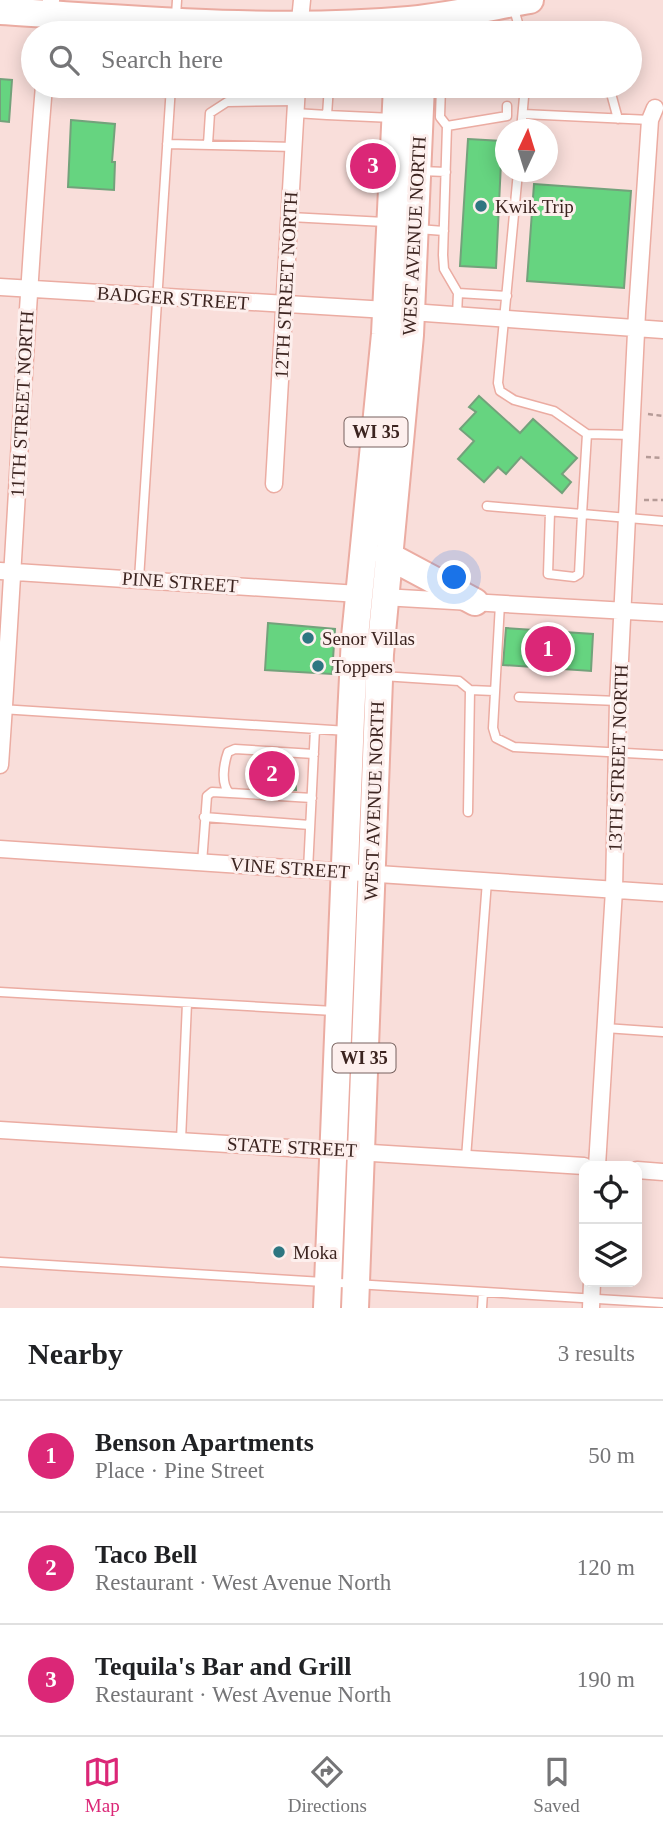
<!DOCTYPE html>
<html lang="en">
<head>
<meta charset="utf-8">
<style>
  :root { --surface:#fff; --page:#f2f2f2; --text:#202124; --muted:#757577; --line:#e0e0e0; --accent:#db2777 }
  body { margin:0; font-family:Georgia,serif; background:var(--page); color:var(--text) }
  .controls { position:absolute; right:21px; bottom:21px; display:grid; overflow:hidden; border-radius:14px; box-shadow:0 4px 18px #0003 }
  .controls button { width:63px; height:63px; display:grid; place-items:center; padding:0; border:0; border-bottom:2px solid var(--line); background:var(--surface); color:var(--text); font:35px sans-serif }
  .compass { position:absolute; left:495px; top:119px; width:63px; height:63px; border-radius:50%; background:var(--surface); box-shadow:0 4px 18px #0003; rotate:4deg }
  .you { position:absolute; left:455px; top:578px; width:24px; height:24px; margin:-18px; border:5px solid #fff; border-radius:50%; background:#1a73e8; box-shadow:0 0 0 10px #1a73e833 }
  .badge { display:grid; place-items:center; width:46px; height:46px; border-radius:50%; background:var(--accent); color:#fff; font-size:23px; font-weight:700 }
  .pin { position:absolute; translate:-50% -50%; border:4px solid #fff; box-shadow:0 2px 7px #0006 }
  .list { margin:0; padding:0; list-style:none }
  h2 { display:flex; justify-content:space-between; align-items:center; height:91px; margin:0; padding:0 28px; font-size:30px }
  h2 small { font-size:23px; font-weight:400; color:var(--muted) }
  .list li { display:grid; grid-template-columns:46px 1fr auto; gap:21px; align-items:center; box-sizing:border-box; height:112px; padding:0 28px; border-top:2px solid var(--line) }
  .list b { display:block; font-size:26px; white-space:nowrap }
  .list p { margin:0; font-size:23px; white-space:nowrap; color:var(--muted) }
  .list em { font-size:23px; font-style:normal; color:var(--muted) }
  .icon { flex:none; width:38px; height:38px; fill:none; stroke:currentColor; stroke-width:2; stroke-linecap:round; stroke-linejoin:round }
  .map { position:relative; flex:none; width:663px; height:1308px; overflow:hidden }
  .search { position:absolute; background:var(--surface); box-shadow:0 4px 18px #0003; left:21px; right:21px; top:21px; height:77px; display:flex; align-items:center; gap:18px; box-sizing:border-box; padding:0 24px; border-radius:38px; color:var(--muted); font-size:26px }
  .sheet { height:427px; background:var(--surface) }
  nav { display:flex; justify-content:space-around; align-items:center; box-sizing:border-box; height:98px; border-top:2px solid var(--line); background:var(--surface); font-size:19px; color:var(--muted) }
  nav a { display:grid; justify-items:center; gap:4px }
  nav .on { color:var(--accent) }
  .map>svg:first-child { display:block }
  .building { fill:#66d480; stroke:#73a27b; stroke-width:2 }
  .lines { fill:none; stroke-linecap:round; stroke-linejoin:round }
  .service-casing { stroke:#ebaca2; stroke-width:11 }
  .minor-casing { stroke:#ebaca2; stroke-width:19 }
  .primary-casing { stroke:#ebaca2; stroke-width:30 }
  .path { stroke:#b59b97; stroke-width:2.5; stroke-dasharray:5 3.5; stroke-linecap:butt }
  .service { stroke:#fff; stroke-width:8 }
  .minor { stroke:#fff; stroke-width:16 }
  .primary { stroke:#fff; stroke-width:26 }
  .poi-dot { fill:#2e7681; stroke:#fdefed; stroke-width:2.5 }
  .labels { text-anchor:middle; dominant-baseline:central; stroke-width:6; stroke-linejoin:round; paint-order:stroke }
  .shield { fill:#fdefed; stroke:#76615e; stroke-width:2 }
  .shield-label { font-size:18px; font-weight:bold; fill:#3c2420 }
  .poi-label { font-size:19px; fill:#3c2420; stroke:#fdefed; text-anchor:start }
  .street-label { font-size:19px; fill:#3c2420; stroke:#fdefed }
</style>
</head>
<body>
<div class="map">
<svg width="663" height="1308" viewBox="0 0 663 1308">
  <rect width="100%" height="100%" fill="#f9deda"/>
  <!-- building -->
  <path class="building" d="M0,79l12,1 -3,42 -9,-1z
    M71,120l44,4 -3,38h3l-1,28 -46,-3z
    M468,139l34,2 -6,127 -36,-2z
    M534,184l97,7 -7,97 -97,-7z
    M479,396l41,37 13,-14 44,39 -15,16 9,8 -9,11 -41,-36 -15,17 -8,-7 -14,15 -26,-23 16,-18 -14,-12 16,-17 -7,-5z
    M268,623l67,6 -3,45 -67,-4z
    M506,628l87,6 -2,37 -88,-6z
    M263,759l31,2 2,29 -34,-2z"/>
  <g class="lines">
    <defs>
      <path id="service" d="M513,6l8,27
        M473,13l2,20
        M176,16l1,-16
        M44,86l127,7
        M329,86l-2,29 66,3
        M441,86l-1,31 7,9
        M461,86v1
        M609,86l9,33
        M295,113l32,2
        M523,114l127,6
        M521,130l4,-44
        M167,144l127,3
        M208,144l2,-31 17,-11 69,-1
        M421,171l25,1
        M518,172l-20,211 2,8 14,9 40,11 33,23 -5,80 81,7
        M290,217l95,5
        M418,229l26,2
        M458,293l49,3
        M457,316l1,-23 -14,-24 -1,-14 4,-129 60,-10v-10
        M587,434l46,1
        M487,506l95,8 -3,60 -5,3 -26,-3 2,-62
        M139,579l32,-493
        M500,604l-7,124 3,10 18,9 149,8
        M382,676l77,5 11,9 -2,122
        M470,690l24,1
        M519,697l99,4
        M1,709l347,22
        M312,798l-82,-5c-10,-8 -6,-30 -2,-41l7,-3 79,5
        M204,817l106,8
        M202,863l5,-67 5,-4 18,1
        M308,870l7,-141
        M0,992l334,19
        M605,1028l58,4
        M181,1140l6,-137
        M466,1158l21,-277
        M0,1262l663,41
        M482,1308l1,-16"/>
      <path id="minor" d="M299,31l3,-31
        M48,33l3,-33
        M0,287l387,23
        M411,312l252,18
        M274,484l23,-398
        M0,571l359,23
        M383,597l280,16
        M0,765c16,-227 25,-453 44,-679
        M0,849l663,44
        M0,1130l584,36
        M597,1166l17,-276 4,-189 19,-389 13,-192 5,-12
        M637,1170l26,2
        M591,1308l1,-26"/>
      <path id="primary" d="M0,11c135,8 274,21 409,9 41,-4 81,-13 121,-20
        M387,555l88,47
        M327,1308l24,-591 4,-80 30,-303 12,-248
        M355,1308l25,-654 30,-319 11,-249"/>
    </defs>
    <!-- service casing -->
    <use href="#service" class="service-casing"/>
    <!-- minor casing -->
    <use href="#minor" class="minor-casing"/>
    <!-- primary casing -->
    <use href="#primary" class="primary-casing"/>
    <!-- path -->
    <path class="path" d="M648,414l15,2
      M646,457l17,1
      M644,500h19"/>
    <!-- service -->
    <use href="#service" class="service"/>
    <!-- minor -->
    <use href="#minor" class="minor"/>
    <!-- primary -->
    <use href="#primary" class="primary"/>
  </g>
  <!-- markers -->
  <g class="poi-dot">
    <circle cx="481" cy="206" r="7"/>
    <circle cx="308" cy="638" r="7"/>
    <circle cx="318" cy="666" r="7"/>
    <circle cx="279" cy="1252" r="7"/>
  </g>
  <g class="labels">
    <!-- shield labels -->
    <g class="shield">
      <rect x="344.5" y="417.5" width="63" height="29" rx="5"/>
      <rect x="332.5" y="1043.5" width="63" height="29" rx="5"/>
    </g>
    <g class="shield-label">
      <text x="376" y="432">WI 35</text>
      <text x="364" y="1058">WI 35</text>
    </g>
    <!-- poi labels -->
    <g class="poi-label">
      <text x="495" y="206">Kwik Trip</text>
      <text x="322" y="638">Senor Villas</text>
      <text x="332" y="666">Toppers</text>
      <text x="293" y="1252">Moka</text>
    </g>
    <!-- street labels -->
    <g class="street-label">
      <text transform="translate(414 236) rotate(-87)">WEST AVENUE NORTH</text>
      <text transform="translate(286 285) rotate(-87)">12TH STREET NORTH</text>
      <text transform="translate(173 298) rotate(4)">BADGER STREET</text>
      <text transform="translate(22 404) rotate(-87)">11TH STREET NORTH</text>
      <text transform="translate(180 582) rotate(4)">PINE STREET</text>
      <text transform="translate(618 758) rotate(-88)">13TH STREET NORTH</text>
      <text transform="translate(374 801) rotate(-88)">WEST AVENUE NORTH</text>
      <text transform="translate(290 868) rotate(4)">VINE STREET</text>
      <text transform="translate(292 1147) rotate(3)">STATE STREET</text>
    </g>
  </g>
</svg>
<div class="controls">
<button><svg class="icon" aria-label="locate" viewBox="0 0 24 24"><circle cx="12" cy="12" r="6"/><path d="M12 2v4M12 18v4M2 12h4M18 12h4"/></svg></button>
<button><svg class="icon" aria-label="layers" viewBox="0 0 24 24"><path d="M12 4l9 5-9 5-9-5zM3 14l9 5 9-5"/></svg></button>
</div>
<svg class="compass" viewBox="-18 -18 36 36"><path d="M0-13l5 13h-10z" fill="#e53935"/><path d="M0 13l5-13h-10z" fill="#757577"/></svg>
<div class="you"></div>
<div class="pin badge" style="left:548px;top:649px">1</div>
<div class="pin badge" style="left:272px;top:774px">2</div>
<div class="pin badge" style="left:373px;top:166px">3</div>
<div class="search"><svg class="icon" aria-label="search" viewBox="0 0 24 24"><circle cx="10" cy="10" r="6"/><path d="M15 15l6 6"/></svg>Search here</div>
</div>
<section class="sheet">
<h2>Nearby<small>3 results</small></h2>
<ul class="list">
<li><span class="badge">1</span><div><b>Benson Apartments</b><p>Place · Pine Street</p></div><em>50 m</em></li>
<li><span class="badge">2</span><div><b>Taco Bell</b><p>Restaurant · West Avenue North</p></div><em>120 m</em></li>
<li><span class="badge">3</span><div><b>Tequila's Bar and Grill</b><p>Restaurant · West Avenue North</p></div><em>190 m</em></li>
</ul>
</section>
<nav>
<a class="on"><svg class="icon" aria-label="map" viewBox="0 0 24 24"><path d="M3 6l6-2 6 2 6-2v14l-6 2-6-2-6 2zM9 4v14M15 6v14"/></svg>Map</a>
<a><svg class="icon" aria-label="directions" viewBox="0 0 24 24"><path d="M12 3l9 9-9 9-9-9zM9 14v-3h6M13 9l2 2-2 2"/></svg>Directions</a>
<a><svg class="icon" aria-label="saved" viewBox="0 0 24 24"><path d="M7 4h10v16l-5-4-5 4z"/></svg>Saved</a>
</nav>
</body>
</html>
